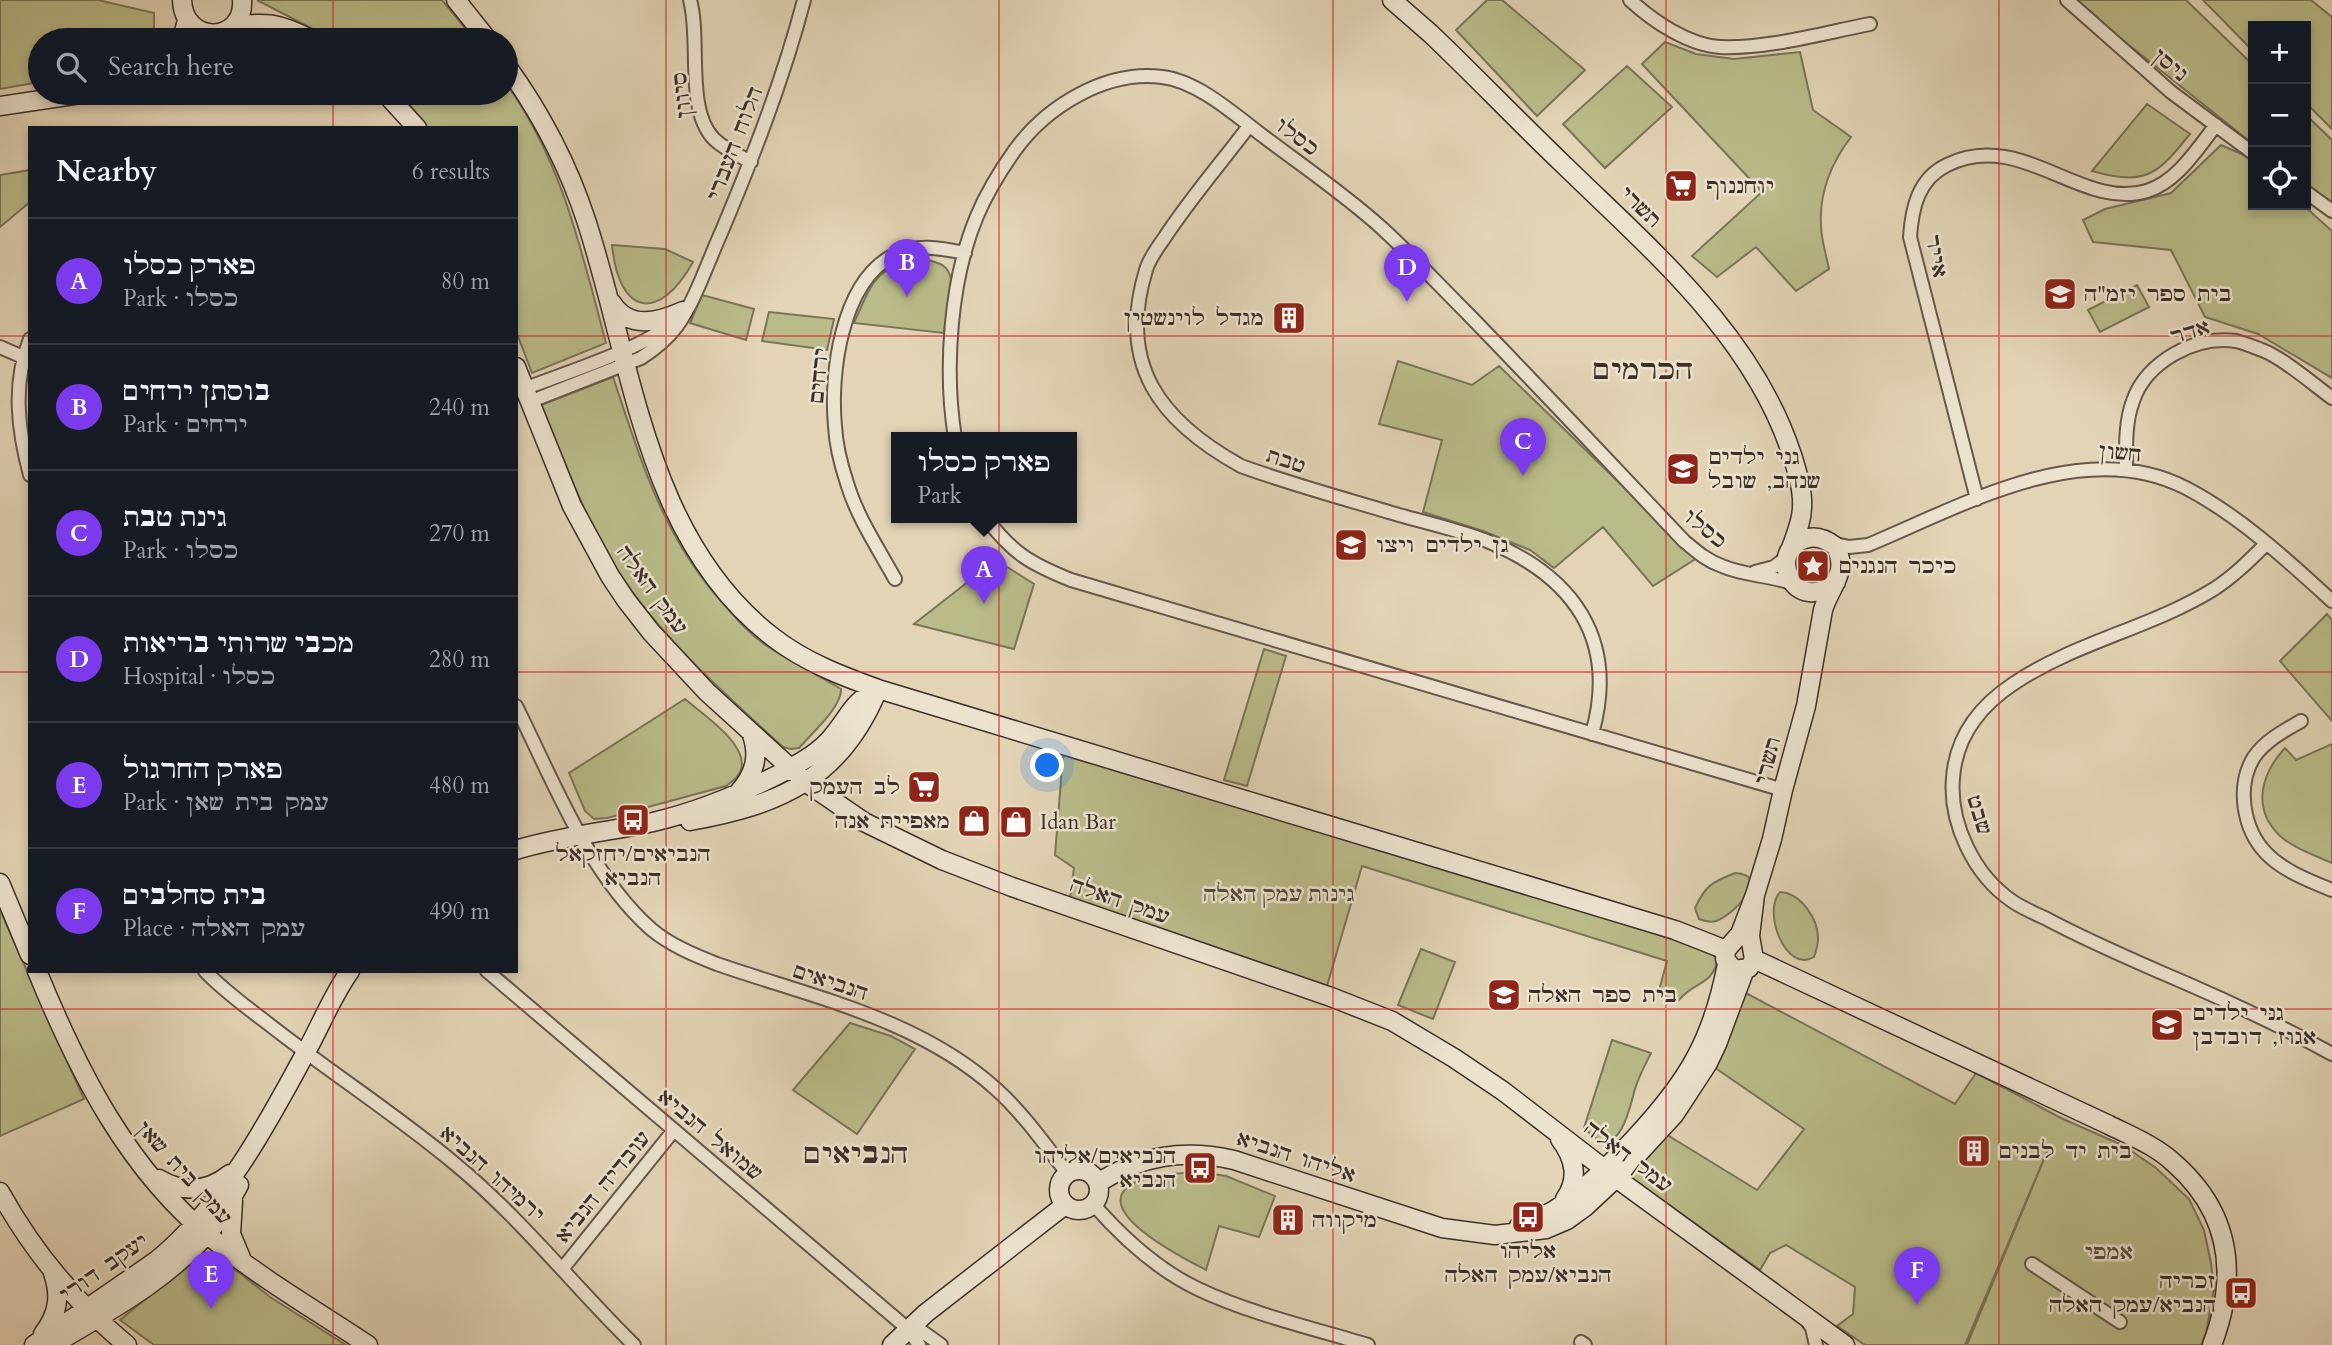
<!DOCTYPE html>
<html lang="en">
<head>
<meta charset="utf-8">
<style>
  :root { --surface:#171b24; --page:#242831; --text:#f1f3f6; --muted:#9ea1a6; --line:#363941; --accent:#7c3aed }
  body { margin:0; font-family:Cardo,"Frank Ruhl Libre",serif; background:var(--page); color:var(--text) }
  .controls { position:absolute; right:21px; top:21px; display:grid; overflow:hidden; border-radius:0px; box-shadow:0 4px 10px #0003 }
  .controls button { width:63px; height:63px; display:grid; place-items:center; padding:0; border:0; border-bottom:2px solid var(--line); background:var(--surface); color:var(--text); font:35px sans-serif }
  .you { position:absolute; left:1048px; top:766px; width:24px; height:24px; margin:-18px; border:5px solid #fff; border-radius:50%; background:#1a73e8; box-shadow:0 0 0 10px #1a73e833 }
  .badge { display:grid; place-items:center; width:46px; height:46px; border-radius:50%; background:var(--accent); color:#fff; font-size:23px; font-weight:700 }
  .pin { position:absolute; translate:-50% -58px; filter:drop-shadow(0 2px 4px #0008) }
  .pin::after { content:''; position:absolute; top:37px; width:24px; height:21px; background:inherit; clip-path:polygon(0 0,100% 0,50% 100%) }
  .popup { position:absolute; left:891px; top:432px; width:186px; height:91px; box-sizing:border-box; display:grid; place-content:center; border-radius:0px; background:var(--surface); filter:drop-shadow(0 2px 5px #0005); font-size:23px; white-space:nowrap; color:var(--muted) }
  .popup b { font-size:26px; color:var(--text) }
  .popup::after { content:''; position:absolute; left:50%; top:100%; margin-left:-14px; border:14px solid transparent; border-top-color:var(--surface) }
  .list { margin:0; padding:0; list-style:none }
  h2 { display:flex; justify-content:space-between; align-items:center; height:91px; margin:0; padding:0 28px; font-size:30px }
  h2 small { font-size:23px; font-weight:400; color:var(--muted) }
  .list li { display:grid; grid-template-columns:46px 1fr auto; gap:21px; align-items:center; box-sizing:border-box; height:126px; padding:0 28px; border-top:2px solid var(--line) }
  .list b { display:block; font-size:26px; white-space:nowrap }
  .list p { margin:0; font-size:23px; white-space:nowrap; color:var(--muted) }
  .list em { font-size:23px; font-style:normal; color:var(--muted) }
  .icon { flex:none; width:38px; height:38px; fill:none; stroke:currentColor; stroke-width:2; stroke-linecap:round; stroke-linejoin:round }
  .map { position:relative; flex:none; width:2332px; height:1345px; overflow:hidden }
  .search { position:absolute; background:var(--surface); box-shadow:0 4px 10px #0003; left:28px; top:28px; width:490px; height:77px; display:flex; align-items:center; gap:18px; box-sizing:border-box; padding:0 24px; border-radius:38px; color:var(--muted); font-size:26px }
  .panel { position:absolute; background:var(--surface); box-shadow:0 4px 10px #0003; left:28px; top:126px; width:490px; height:847px; border-radius:0px }
  .map>svg:first-child { display:block }
  .green { fill:#b9bb89; stroke:#7a755a; stroke-width:2 }
  .lines { fill:none; stroke-linecap:round; stroke-linejoin:round }
  .street-casing { stroke:#66584d; stroke-width:16 }
  .secondary-casing { stroke:#3c2f2a; stroke-width:21 }
  .street { stroke:#ece3cf; stroke-width:12 }
  .secondary { stroke:#ece3cf; stroke-width:18 }
  .grid { fill:none; stroke:#d62828; stroke-width:2; stroke-opacity:0.55 }
  .labels { text-anchor:middle; dominant-baseline:central; stroke-width:5; stroke-linejoin:round; paint-order:stroke }
  .street-label { font-size:21px; fill:#3c2f2a; stroke:#ece3cf }
  .poi-label { font-size:21px; fill:#3c2f2a; stroke:#ece3cf; text-anchor:start }
  .park-label { font-size:21px; font-style:italic; fill:#554b3d; stroke:#ece3cf }
  .district-label { font-size:28px; font-weight:bold; fill:#3c2f2a; stroke:#ece3cf }
</style>
</head>
<body>
<div class="map">
<svg width="2332" height="1345" viewBox="0 0 2332 1345">
  <rect width="100%" height="100%" fill="#e2d4b5"/>
  <filter id="stains"><feTurbulence type="fractalNoise" baseFrequency=".00286" numOctaves="4"/><feColorMatrix values="0 0 0 0 .2 0 0 0 0 .09 0 0 0 0 .02 0 0 0 .5 -.17"/></filter>
  <radialGradient id="worn" r=".72"><stop offset=".6" stop-color="#630" stop-opacity="0"/><stop offset="1" stop-color="#630" stop-opacity=".3"/></radialGradient>
  <!-- green -->
  <path class="green" d="M0,0h98l56,13v27h-114v42l-40,7z
    M257,0h185l33,40h-141z
    M1487,0h15l83,70 -48,46 -81,-86z
    M2077,0h109l67,65v79l-153,-122z
    M2203,0h108l21,17v112l-26,-26v-77h-53v25z
    M1665,42l31,12 38,5 66,-7 13,58 38,27c-19,25 -32,55 -30,88 0,14 5,29 8,44l-33,22 -40,-44 -39,30 -25,-21 70,-64 -120,-128z
    M1627,66l45,41 -67,61 -42,-44z
    M506,83c57,80 75,167 100,260l-74,30 -16,-42v-203h-88l-28,-35h106z
    M2147,104l43,30c-33,41 -44,52 -98,37z
    M2306,115l26,25v64l-26,-20z
    M2221,145l25,11 7,7v42h50l29,26v147l-74,-44 -53,-17 -34,-67 -78,-8 -10,-22 22,-11 66,-16z
    M30,170v32l-30,25v-52z
    M612,245l53,4 28,13c-34,61 -74,54 -81,-17z
    M927,260c13,3 21,5 24,19l-7,54 -90,-10c18,-41 23,-60 73,-63z
    M2137,285l12,22 -49,25 -12,-22z
    M702,295l52,14 -8,31 -56,-17z
    M769,312l65,7 -7,31 -65,-9z
    M1398,361l74,24 27,-19 198,192 -44,28 -50,-59 -49,41 -24,-18 -47,-19 -60,-19 19,-72 -63,-16z
    M613,377c28,83 49,158 108,224 14,16 28,33 46,45 24,16 50,28 74,43 1,18 -30,45 -42,59l-8,1 -8,-2c-59,-54 -121,-108 -165,-176 -33,-52 -54,-110 -77,-166z
    M996,560l38,24 -20,65 -100,-25z
    M2327,614l5,6v101l-52,-60z
    M1264,649l22,7 -39,130 -23,-6z
    M685,699c17,15 64,45 56,71 -2,7 -9,12 -15,16l-119,32 -13,1 -9,-8 -16,-38z
    M2332,744v119c-18,-8 -39,-15 -53,-28 -28,-28 -17,-62 6,-87l11,12z
    M1063,755l544,163 90,29 21,11c-5,28 -24,23 -39,42l-21,-6 9,-33 -305,-95 -35,120 -257,-88 4,-30 -19,-13z
    M1735,873c39,2 -4,44 -19,48 -6,2 -12,0 -17,-2l-4,-11c10,-22 17,-26 40,-35z
    M1780,892c21,1 39,28 38,48 0,5 -2,11 -4,17 -28,17 -52,-45 -34,-65z
    M0,910l84,189 -84,37z
    M1421,949l34,13 -22,57 -35,-14z
    M1742,991l213,113 21,-31 85,45 63,28 32,22 33,31 15,31 7,33 3,27 -8,43 -5,12h-234l82,-198 -84,198h-100l-28,-19 16,-12 2,-27 -69,-42 -16,8 -10,17 -138,-99 42,-38 93,57 47,-61 -96,-66z
    M850,1023l41,13 24,13 -58,85 -64,-44z
    M1612,1040l39,13c-6,12 -12,23 -16,36 -4,13 -13,64 -38,50 -5,-3 -9,-7 -13,-11z
    M1201,1172l25,4 49,20 -16,41 -40,-11 -13,44c-23,-12 -135,-68 -60,-92 18,-5 37,-5 55,-6z
    M204,1252l37,22 29,23 76,48h-192l-34,-25z"/>
  <g class="lines">
    <defs>
      <path id="street" d="M690,0c11,39 -5,110 24,139 10,10 24,16 37,23
        M1630,0c23,21 58,45 90,47 47,2 103,-14 150,-23
        M2067,0l104,92 82,61
        M1249,126c-28,37 -59,73 -84,111 -7,10 -16,22 -19,33 -29,95 14,151 95,196 52,19 105,33 158,49 29,8 60,15 88,26 86,35 132,98 105,193
        M2306,192l26,19
        M30,339c-18,45 -12,91 0,136
        M0,347l23,10
        M524,389c38,-15 125,-42 151,-69
        M529,402l112,-44c14,-9 26,-19 36,-32 19,-27 30,-62 44,-93 32,-76 62,-153 83,-233
        M955,438c-11,-68 -5,-158 22,-222 10,-24 23,-45 38,-66 32,-44 91,-80 147,-73 36,4 73,38 101,59 41,31 84,60 121,94 29,27 56,56 84,84 73,75 144,151 216,227 12,10 23,20 38,25 23,10 48,9 72,18
        M2126,470c0,-23 -1,-48 7,-69 13,-39 62,-66 103,-60 8,2 18,6 26,9 21,8 51,34 70,48
        M1977,499l-67,-262c2,-29 8,-58 37,-72 73,-37 135,46 200,26 30,-9 50,-42 69,-66
        M986,518c26,35 45,46 85,62l712,210
        M1831,543l18,4 19,-2c94,-39 216,-110 318,-57 54,28 101,72 146,113
        M2266,544c-16,16 -32,32 -52,45 -63,39 -139,53 -201,95 -33,22 -57,53 -60,94 -4,45 21,97 59,123 10,7 22,12 33,17 37,20 76,37 115,54 59,25 116,51 172,82
        M1755,572l19,-5 13,-10
        M895,579c-17,-31 -38,-62 -48,-96 -6,-18 -11,-38 -12,-57 -5,-52 6,-142 57,-170 23,-13 49,-8 73,-3
        M516,706c37,74 72,167 135,223 19,16 43,26 66,35 95,33 202,55 279,125 27,24 49,56 72,85
        M2301,721c-17,10 -35,19 -47,36 -18,29 -11,72 12,96 17,18 44,28 66,37
        M205,971c18,19 40,35 61,51 62,49 128,91 188,141 67,55 119,122 180,182
        M487,971l421,358 11,16
        M1094,1205c29,33 64,65 104,84 53,25 114,39 170,56
        M2032,1264l88,58
        M563,1268l111,-138
        M1806,1319l6,9 4,17
        M913,1325l28,20
        M1581,1342l4,3"/>
      <path id="secondary" d="M182,0c2,46 63,43 60,0
        M456,0l32,40
        M1392,0l39,34c45,43 88,88 133,131 87,85 189,170 228,290 5,16 11,35 10,52 0,14 -6,27 -11,41
        M229,29c33,-10 53,-5 83,11
        M182,40l5,-20
        M506,65c34,47 62,100 80,155 47,143 59,320 188,418 31,24 68,38 104,51l797,241 51,20
        M385,93l32,35
        M0,106l87,-13
        M612,303c17,27 46,19 71,8
        M516,367l56,139 38,70 16,24 25,32 56,60 100,91 57,39 78,38 70,27 319,110 61,24 62,37 49,33 113,87 229,167
        M738,793c17,-19 22,-37 13,-61
        M690,821c90,-16 151,-42 188,-132
        M516,850c45,-14 92,-18 137,-28 47,-11 92,-30 134,-52 16,-9 32,-18 44,-32 17,-19 21,-37 47,-49
        M0,883l30,72
        M1755,895l-5,41 4,23 -5,9 -15,2 -9,-11 1,-9 14,-16 15,-39 17,-56 11,-49 23,-84 17,-96c7,-24 27,-39 12,-64 -9,-7 -19,-11 -30,-7 -40,13 -10,78 31,43
        M1754,959l355,166c22,11 47,21 65,38 58,51 64,114 38,182
        M37,971c41,100 91,200 177,269 48,39 103,71 154,105
        M1560,1139c15,20 19,40 5,60
        M1059 1190a20 20 0 1 1 40 0a20 20 0 1 1-40 0Z
        M159,1179c24,14 49,13 71,-5
        M1098,1183c43,-28 86,-34 136,-23l208,68 53,7 51,-6 21,-9 18,-13 31,-29 58,-63 34,-52 9,-19 28,-75
        M0,1192c32,58 76,111 127,153
        M233,1201l-2,33 10,24
        M1519,1226c11,-4 23,-9 34,-15 46,-30 119,-107 144,-156 15,-28 24,-60 30,-91
        M43,1334c15,-19 18,-38 10,-61
        M34,1345l122,-84c68,-56 109,-133 150,-209 15,-27 26,-56 44,-81
        M52,1345c58,-34 123,-69 165,-123 9,-11 15,-25 22,-37
        M892,1345l34,-32 139,-108"/>
    </defs>
    <!-- street casing -->
    <use href="#street" class="street-casing"/>
    <!-- secondary casing -->
    <use href="#secondary" class="secondary-casing"/>
    <!-- street -->
    <use href="#street" class="street"/>
    <!-- secondary -->
    <use href="#secondary" class="secondary"/>
  </g>
  <!-- grid -->
  <path class="grid" d="M333,0v40M666,0v1345M999,0v1345M1333,0v1345M1666,0v1345M1999,0v1345M333,93v35M0,336h30M516,336h1816M0,672h30M516,672h1816M333,971v374M0,1009h2332"/>
  <!-- icons -->
  <defs>
    <symbol id="supermarket-square" viewBox="-11 -11 22 22"><rect x="-9" y="-9" width="18" height="18" rx="4" fill="#8f2418" stroke="#ece3cf"/><path d="M-6-5.5h2.5l.6 2H6L4.5 2H-2.5L-4.4-4H-6ZM-1.5 3.2a1.3 1.3 0 1 0 .1 0ZM3 3.2a1.3 1.3 0 1 0 .1 0Z" fill="#fff"/></symbol>
    <symbol id="school-square" viewBox="-11 -11 22 22"><rect x="-9" y="-9" width="18" height="18" rx="4" fill="#8f2418" stroke="#ece3cf"/><path d="M0-5L7-2L0 1L-7-2ZM-4 1L0 2.5L4 1V4Q0 6-4 4Z" fill="#fff"/></symbol>
    <symbol id="building-square" viewBox="-11 -11 22 22"><rect x="-9" y="-9" width="18" height="18" rx="4" fill="#8f2418" stroke="#ece3cf"/><path d="M-4-6H4V6H1V3H-1V6H-4ZM-2.5-4.3h1.7v1.8h-1.7ZM.8-4.3h1.7v1.8H.8ZM-2.5-1h1.7V.8h-1.7ZM.8-1h1.7V.8H.8Z" fill="#fff"/></symbol>
    <symbol id="sight-square" viewBox="-11 -11 22 22"><rect x="-9" y="-9" width="18" height="18" rx="4" fill="#8f2418" stroke="#ece3cf"/><path d="M0-6L1.8-2.2L6-1.7L2.9 1.2L3.7 5.4L0 3.3L-3.7 5.4L-2.9 1.2L-6-1.7L-1.8-2.2Z" fill="#fff"/></symbol>
    <symbol id="bus-square" viewBox="-11 -11 22 22"><rect x="-9" y="-9" width="18" height="18" rx="4" fill="#8f2418" stroke="#ece3cf"/><path d="M-5-6H5V4H4V6H2V4H-2V6H-4V4H-5ZM-3.5-4V0h7V-4ZM-3.5 1.2v1.5H-2V1.2ZM2 1.2v1.5H3.5V1.2Z" fill="#fff"/></symbol>
    <symbol id="shop-square" viewBox="-11 -11 22 22"><rect x="-9" y="-9" width="18" height="18" rx="4" fill="#8f2418" stroke="#ece3cf"/><path d="M-5-2.5h2.3a2.7 3.5 0 0 1 5.4 0H5L5.5 6h-11ZM-1.5-2.5h3a1.5 2.3 0 0 0-3 0Z" fill="#fff"/></symbol>
  </defs>
  <g fill-rule="evenodd">
    <use href="#supermarket-square" x="1662" y="167" width="38" height="38"/>
    <use href="#school-square" x="2041" y="275" width="38" height="38"/>
    <use href="#building-square" x="1270" y="299" width="38" height="38"/>
    <use href="#school-square" x="1664" y="450" width="38" height="38"/>
    <use href="#school-square" x="1332" y="526" width="38" height="38"/>
    <use href="#sight-square" x="1794" y="547" width="38" height="38"/>
    <use href="#supermarket-square" x="905" y="768" width="38" height="38"/>
    <use href="#bus-square" x="614" y="801" width="38" height="38"/>
    <use href="#shop-square" x="955" y="802" width="38" height="38"/>
    <use href="#shop-square" x="997" y="803" width="38" height="38"/>
    <use href="#school-square" x="1485" y="976" width="38" height="38"/>
    <use href="#school-square" x="2148" y="1006" width="38" height="38"/>
    <use href="#building-square" x="1955" y="1132" width="38" height="38"/>
    <use href="#bus-square" x="1181" y="1149" width="38" height="38"/>
    <use href="#bus-square" x="1509" y="1198" width="38" height="38"/>
    <use href="#building-square" x="1269" y="1201" width="38" height="38"/>
    <use href="#bus-square" x="2222" y="1274" width="38" height="38"/>
  </g>
  <g class="labels">
    <!-- street labels -->
    <g class="street-label">
      <text transform="translate(2170 65) rotate(40)">ניסן</text>
      <text transform="translate(682 95) rotate(-97)">סיוון</text>
      <text transform="translate(1297 137) rotate(37)">כסלו</text>
      <text transform="translate(735 144) rotate(-69)">הלוח העברי</text>
      <text transform="translate(1640 207) rotate(44)">תשרי</text>
      <text transform="translate(1936 256) rotate(79)">אייר</text>
      <text transform="translate(2190 332) rotate(-17)">אדר</text>
      <text transform="translate(819 376) rotate(-85)">ירחים</text>
      <text transform="translate(2120 453) rotate(5)">חשון</text>
      <text transform="translate(1286 461) rotate(18)">טבת</text>
      <text transform="translate(1705 529) rotate(39)">כסלו</text>
      <text transform="translate(652 590) rotate(54)">עמק האלה</text>
      <text transform="translate(1768 761) rotate(-75)">תשרי</text>
      <text transform="translate(1979 815) rotate(73)">שבט</text>
      <text transform="translate(1120 901) rotate(19)">עמק האלה</text>
      <text transform="translate(830 982) rotate(18)">הנביאים</text>
      <text transform="translate(710 1135) rotate(40)">שמואל הנביא</text>
      <text transform="translate(1296 1157) rotate(18)">אליהו הנביא</text>
      <text transform="translate(1628 1157) rotate(37)">עמק האלה</text>
      <text transform="translate(184 1173) rotate(48)">עמק בית שאן</text>
      <text transform="translate(492 1174) rotate(42)">ירמיהו הנביא</text>
      <text transform="translate(603 1187) rotate(-51)">עובדיה הנביא</text>
      <text transform="translate(104 1268) rotate(-35)">יעקב דורי</text>
    </g>
    <!-- poi labels -->
    <g class="poi-label">
      <text x="1706" y="186">יוחננוף</text>
      <text x="2084" y="294">בית ספר יזמ"ה</text>
      <text x="1264" y="318" text-anchor="end">מגדל לוינשטין</text>
      <text x="1708" y="457">גני ילדים<tspan x="1708" dy="24">שנהב, שובל</tspan></text>
      <text x="1376" y="545">גן ילדים ויצו</text>
      <text x="1838" y="566">כיכר הנגנים</text>
      <text x="900" y="787" text-anchor="end">לב העמק</text>
      <text x="950" y="821" text-anchor="end">מאפיית אנה</text>
      <text x="1040" y="822">Idan Bar</text>
      <text x="633" y="854" text-anchor="middle">הנביאים/יחזקאל<tspan x="633" dy="24">הנביא</tspan></text>
      <text x="1528" y="995">בית ספר האלה</text>
      <text x="2192" y="1013">גני ילדים<tspan x="2192" dy="24">אגוז, דובדבן</tspan></text>
      <text x="1998" y="1151">בית יד לבנים</text>
      <text x="1176" y="1156" text-anchor="end">הנביאים/אליהו<tspan x="1176" dy="24">הנביא</tspan></text>
      <text x="1312" y="1220">מיקווה</text>
      <text x="1528" y="1251" text-anchor="middle">אליהו<tspan x="1528" dy="24">הנביא/עמק האלה</tspan></text>
      <text x="2216" y="1281" text-anchor="end">זכריה<tspan x="2216" dy="24">הנביא/עמק האלה</tspan></text>
    </g>
    <!-- park labels -->
    <g class="park-label">
      <text x="1279" y="894">גינות עמק האלה</text>
      <text x="2109" y="1252">אמפי</text>
    </g>
    <!-- district labels -->
    <g class="district-label">
      <text x="1643" y="370">הכרמים</text>
      <text x="856" y="1154">הנביאים</text>
    </g>
  </g>
  <rect width="100%" height="100%" filter="url(#stains)"/>
  <rect width="100%" height="100%" fill="url(#worn)"/>
</svg>
<div class="controls">
<button>+</button>
<button>−</button>
<button><svg class="icon" aria-label="locate" viewBox="0 0 24 24"><circle cx="12" cy="12" r="6"/><path d="M12 2v4M12 18v4M2 12h4M18 12h4"/></svg></button>
</div>
<div class="you"></div>
<div class="pin badge" style="left:984px;top:604px">A</div>
<div class="popup"><b>פארק כסלו</b>Park</div>
<div class="pin badge" style="left:907px;top:297px">B</div>
<div class="pin badge" style="left:1523px;top:476px">C</div>
<div class="pin badge" style="left:1407px;top:302px">D</div>
<div class="pin badge" style="left:211px;top:1309px">E</div>
<div class="pin badge" style="left:1917px;top:1305px">F</div>
<div class="search"><svg class="icon" aria-label="search" viewBox="0 0 24 24"><circle cx="10" cy="10" r="6"/><path d="M15 15l6 6"/></svg>Search here</div>
<section class="panel">
<h2>Nearby<small>6 results</small></h2>
<ul class="list">
<li><span class="badge">A</span><div><b>פארק כסלו</b><p>Park · כסלו</p></div><em>80 m</em></li>
<li><span class="badge">B</span><div><b>בוסתן ירחים</b><p>Park · ירחים</p></div><em>240 m</em></li>
<li><span class="badge">C</span><div><b>גינת טבת</b><p>Park · כסלו</p></div><em>270 m</em></li>
<li><span class="badge">D</span><div><b>מכבי שרותי בריאות</b><p>Hospital · כסלו</p></div><em>280 m</em></li>
<li><span class="badge">E</span><div><b>פארק החרגול</b><p>Park · עמק בית שאן</p></div><em>480 m</em></li>
<li><span class="badge">F</span><div><b>בית סחלבים</b><p>Place · עמק האלה</p></div><em>490 m</em></li>
</ul>
</section>
</div>
</body>
</html>
